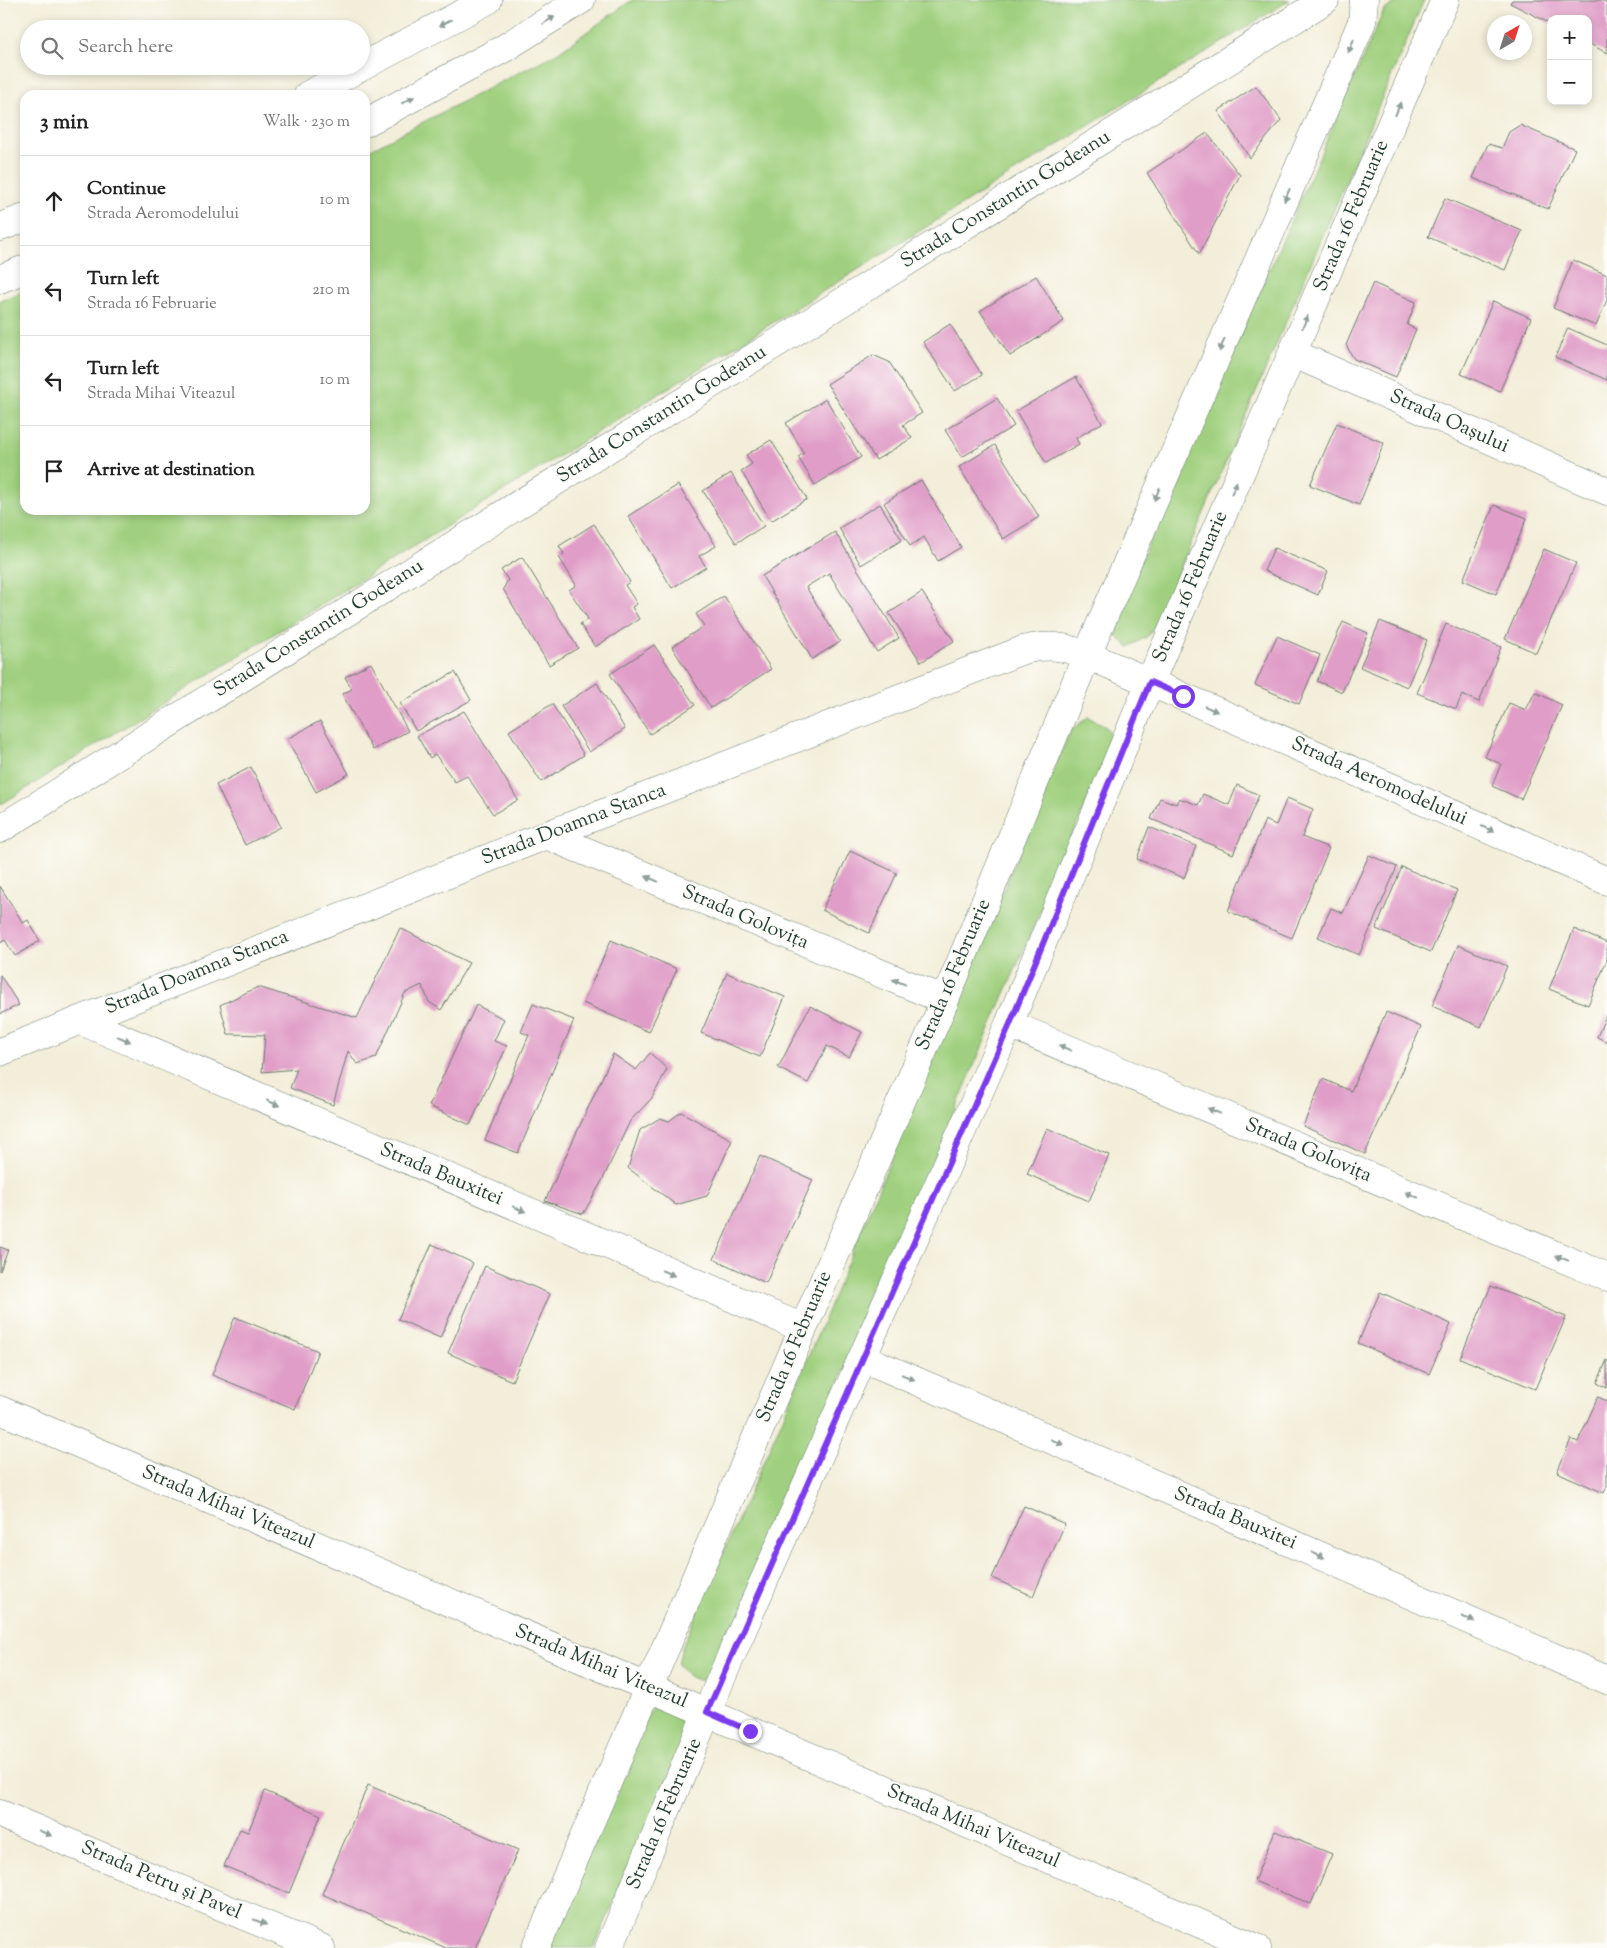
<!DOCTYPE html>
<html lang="en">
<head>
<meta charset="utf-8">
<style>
  :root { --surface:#fff; --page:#f6f6f6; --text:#222; --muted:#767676; --line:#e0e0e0 }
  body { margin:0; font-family:"Sorts Mill Goudy",serif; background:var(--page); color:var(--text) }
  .controls { position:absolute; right:15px; top:15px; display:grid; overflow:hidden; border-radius:10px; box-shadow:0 2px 8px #0003 }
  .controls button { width:45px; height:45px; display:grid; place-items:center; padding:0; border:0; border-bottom:1px solid var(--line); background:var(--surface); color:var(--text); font:25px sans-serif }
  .compass { position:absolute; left:1487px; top:15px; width:45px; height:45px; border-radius:50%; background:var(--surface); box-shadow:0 2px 8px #0003; rotate:39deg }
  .stop { position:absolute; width:15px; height:15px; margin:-11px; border:4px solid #7c3aed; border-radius:50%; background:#fff }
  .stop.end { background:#7c3aed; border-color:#fff; box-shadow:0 1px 5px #0008 }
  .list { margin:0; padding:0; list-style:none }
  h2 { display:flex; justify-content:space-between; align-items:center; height:65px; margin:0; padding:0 20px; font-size:21px }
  h2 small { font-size:16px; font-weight:400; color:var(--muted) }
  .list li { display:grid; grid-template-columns:32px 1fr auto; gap:15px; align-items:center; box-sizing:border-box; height:90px; padding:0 20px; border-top:1px solid var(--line) }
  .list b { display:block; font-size:19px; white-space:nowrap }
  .list p { margin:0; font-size:16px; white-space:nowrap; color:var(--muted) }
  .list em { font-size:16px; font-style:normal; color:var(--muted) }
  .icon { flex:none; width:28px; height:28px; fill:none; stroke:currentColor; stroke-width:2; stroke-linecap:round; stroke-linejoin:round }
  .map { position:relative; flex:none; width:1607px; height:1948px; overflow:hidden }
  .search { position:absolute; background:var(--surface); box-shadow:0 2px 8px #0003; left:20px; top:20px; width:350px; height:55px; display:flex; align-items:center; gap:12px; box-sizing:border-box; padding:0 18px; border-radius:28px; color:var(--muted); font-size:19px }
  .panel { position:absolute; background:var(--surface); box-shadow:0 2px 8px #0003; left:20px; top:90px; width:350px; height:425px; border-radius:15px }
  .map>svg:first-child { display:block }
  .green { fill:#a0d07f; stroke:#60865a }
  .building { fill:#e09dc8 }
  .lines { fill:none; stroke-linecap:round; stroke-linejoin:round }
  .street-casing { stroke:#697b6e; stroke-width:29 }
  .street { stroke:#fff; stroke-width:28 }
  .oneway { fill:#8f9e9a }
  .route { stroke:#7c3aed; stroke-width:6 }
  .labels { text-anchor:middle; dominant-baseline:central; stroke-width:4; stroke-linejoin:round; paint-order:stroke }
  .street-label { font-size:20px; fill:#1f3d34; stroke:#fdfcf7 }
</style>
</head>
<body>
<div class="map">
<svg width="1607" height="1948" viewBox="0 0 1607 1948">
  <rect width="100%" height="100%" fill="#fdfcf7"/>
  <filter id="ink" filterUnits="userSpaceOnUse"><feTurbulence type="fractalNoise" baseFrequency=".02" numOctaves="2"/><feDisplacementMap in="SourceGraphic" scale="10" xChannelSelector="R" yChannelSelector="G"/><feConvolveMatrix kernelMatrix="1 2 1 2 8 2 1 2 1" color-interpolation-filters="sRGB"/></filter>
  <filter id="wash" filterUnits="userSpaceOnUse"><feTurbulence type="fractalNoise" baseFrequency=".0096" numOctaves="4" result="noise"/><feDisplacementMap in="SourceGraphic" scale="20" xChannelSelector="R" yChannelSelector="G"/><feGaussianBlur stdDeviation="1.12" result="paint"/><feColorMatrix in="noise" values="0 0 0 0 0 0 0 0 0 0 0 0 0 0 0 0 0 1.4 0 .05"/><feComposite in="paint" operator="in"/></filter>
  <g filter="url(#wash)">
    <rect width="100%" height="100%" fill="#f3eed9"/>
    <!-- green -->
    <path class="green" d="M632,0h658l-1290,805v-505l25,-9v219h340v-358l192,-99z
      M1401,0h23l-267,622 -9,14 -19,11 -13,-11v-19l268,-607z
      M1088,717l18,10 8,11 -395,925 -18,18 -13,-5 -10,-12 4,-17 99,-225 289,-691z
      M661,1695l35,12 -8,24 -94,217h-49l97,-225z"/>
    <g id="blocks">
      <!-- building -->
      <path class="building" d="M1512,0h90l5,3v50l-19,-10v-24h-37v5l-41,-21z
        M1256,86l25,34 -31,38 -32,-47z
        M1520,125l55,24 -27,60 -75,-31 15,-34 14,4 7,-16z
        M1207,133l33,42 -41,79 -52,-81z
        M1445,198l77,33 -17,39 -77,-33z
        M1573,260l34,15v25l-11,26 -43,-18z
        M1036,276l28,45 -54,35 -30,-45z
        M1373,283l43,19 -9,23 9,4 -20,48 -42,-18 -8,-14z
        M1493,301l38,17 -31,73 -39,-17z
        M950,324l32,51 -27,16 -32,-49z
        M1568,328l39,17v35l-52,-23z
        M873,355l16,7 33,51 -19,12 9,13 -36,22 -49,-76z
        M1076,377l26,46 -26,15 3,6 -33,19 -30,-52z
        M997,398l17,28 -52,31 -17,-27z
        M826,399l35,58 -46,28 -17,-28 6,-4 -18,-30z
        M1337,423l47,20 -25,62 -49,-20z
        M771,440l36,59 -36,22 -30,-50 11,-7 -6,-9z
        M995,445l44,72 -36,22 -44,-72z
        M731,473l33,53 -28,17 -33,-52z
        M921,480l40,67 -23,14 -14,-24 -14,9 -26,-43z
        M678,485l38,61 -17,10 7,11 -34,21 -44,-72z
        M880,504l22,36 -41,25 -22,-37z
        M1494,505l33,13 -31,76 -33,-14z
        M594,524l36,58 -5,3 12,19 -5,3 7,12 -44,28 -15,-23 8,-5 -19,-29 7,-5 -17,-28 5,-3 -5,-8z
        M835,532l64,106 -22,14 -48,-79 -23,14 34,55 -28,17 -50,-83z
        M1274,548l54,23 -10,24 -54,-24z
        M1544,549l32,14 -40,90 -31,-14z
        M522,557l56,91 -29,17 -46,-76 5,-9 -7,-10z
        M922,592l32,49 -33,21 -32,-49z
        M724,596l47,73 -60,39 -39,-61 32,-21 -8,-12z
        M1380,621l47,19 -20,47 -47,-20z
        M1343,622l25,11 -26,59 -25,-11z
        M1446,624l55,23 -22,55 -17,-7 -6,14 -39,-16z
        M1277,636l43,19 -21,49 -44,-19z
        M654,645l41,60 -45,29 -40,-60z
        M371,663l37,68 -35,19 -31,-56 10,-5 -7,-12z
        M455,672l16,28 -55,31 -16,-28z
        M597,683l28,46 -36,23 -28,-46z
        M1535,692l27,13 -41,94 -29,-13 9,-22 -16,-7 24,-54 17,7z
        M552,704l32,51 -43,27 -32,-51z
        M464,711l54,89 -25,14 -26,-38 -12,6 -20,-28 -5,4 -13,-22z
        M320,721l29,53 -33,18 -29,-53z
        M251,767l30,60 -36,18 -29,-60z
        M1237,785l22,10 -26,59 -82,-35 9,-21 16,6 3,-6 19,7 5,-11 26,11z
        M1287,798l26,11 -11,28 27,11 -37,90 -64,-27 37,-91 11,5z
        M1149,827l47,19 -12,32 -47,-19z
        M850,851l47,22 -28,60 -47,-23z
        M1369,855l28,12 -38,88 -41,-18 13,-29 12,5z
        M1402,867l55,23 -26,62 -55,-23z
        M0,886l23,37 5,-3 12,21 -25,15 -10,-16 -5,3z
        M400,928l69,35 -28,47 -12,-8 -7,-17 -17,8 -29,65 -19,6 -9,-13 -15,54 -43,-17 7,-19 -35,3 3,-37 -37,-1 -8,-29 38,-18 99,31z
        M1574,929l33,14v17l-19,45 -39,-16z
        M611,940l66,29 -28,63 -66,-29z
        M1458,945l49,21 -26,61 -49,-21z
        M727,973l58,24 -25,60 -59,-24z
        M0,975l19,30 -19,9z
        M533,1004l41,16 -56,133 -33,-13 44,-105 -8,-3z
        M476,1005l28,14 -10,22 13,5 -37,79 -41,-19z
        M810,1006l52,26 -13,25 -22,-11 -19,37 -30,-15z
        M1386,1012l35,15 -56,127 -62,-28 20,-47 28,12z
        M1607,1013v29l-10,-5z
        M650,1053l17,16 -15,29 -22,23 -28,60 -19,33 -38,-13 68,-147 23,16z
        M681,1112l51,28 -25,56 -31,9 -48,-37 12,-38 20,-12 9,3z
        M1047,1128l62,27 -20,46 -62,-27z
        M760,1156l53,24 -47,103 -52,-24z
        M432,1244l41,19 -33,75 -42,-19z
        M0,1247l8,3 -8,21z
        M485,1266l65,28 -38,87 -64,-28z
        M1491,1286l75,31 -31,72 -75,-31z
        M1380,1292l71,32 -22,50 -71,-31z
        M235,1317l83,34 -23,58 -83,-34z
        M1607,1360v28l-10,-5z
        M1598,1397l9,4v85l-3,7 -47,-21 14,-33 7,3z
        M1024,1506l41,18 -32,72 -41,-18z
        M368,1785l150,65 -43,98h-29l-124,-54z
        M265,1791l56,24 -32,78 -65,-27 16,-37 8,3z
        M1275,1831l57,23 -21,50 -57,-23z"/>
    </g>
  </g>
  <g filter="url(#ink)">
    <use href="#blocks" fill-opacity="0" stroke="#697b6e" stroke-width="1"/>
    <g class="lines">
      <defs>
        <path id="street" d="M308,95l180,-95
          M365,123l138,-74 78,-49
          M0,227l25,-9
          M0,279l25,-10
          M1292,353l315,138
          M0,829l1325,-829
          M546,835l399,165
          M79,1020l724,308
          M1009,1024l598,253
          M0,1052l524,-208 499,-194c27,-6 39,-4 64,5l520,226
          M863,1358l744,322
          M0,1410l1257,538
          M0,1814l321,134
          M536,1948l409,-948 142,-345 275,-633 2,-22
          M609,1948l114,-274 286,-650 141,-342 295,-682"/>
      </defs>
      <!-- street casing -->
      <use href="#street" class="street-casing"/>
      <!-- street -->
      <use href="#street" class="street"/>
    </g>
    <!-- one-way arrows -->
    <defs><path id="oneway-solid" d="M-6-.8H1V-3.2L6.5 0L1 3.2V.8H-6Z" transform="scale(1.25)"/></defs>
    <g class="oneway">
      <use href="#oneway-solid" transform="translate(549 20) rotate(-32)"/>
      <use href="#oneway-solid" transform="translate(445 23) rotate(152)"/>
      <use href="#oneway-solid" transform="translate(1351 46) rotate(113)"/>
      <use href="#oneway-solid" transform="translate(408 100) rotate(-28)"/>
      <use href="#oneway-solid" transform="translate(1398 109) rotate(-67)"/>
      <use href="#oneway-solid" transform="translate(1287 195) rotate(113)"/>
      <use href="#oneway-solid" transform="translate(1305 322) rotate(-67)"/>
      <use href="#oneway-solid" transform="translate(1222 345) rotate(113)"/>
      <use href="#oneway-solid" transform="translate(1234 488) rotate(-67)"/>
      <use href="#oneway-solid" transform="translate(1157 494) rotate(113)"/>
      <use href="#oneway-solid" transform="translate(1211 709) rotate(24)"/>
      <use href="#oneway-solid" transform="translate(1488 829) rotate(24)"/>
      <use href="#oneway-solid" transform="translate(652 879) rotate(-157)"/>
      <use href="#oneway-solid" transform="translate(899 982) rotate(-158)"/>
      <use href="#oneway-solid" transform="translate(124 1039) rotate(23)"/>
      <use href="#oneway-solid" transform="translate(1065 1048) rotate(-157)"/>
      <use href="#oneway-solid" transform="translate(273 1103) rotate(23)"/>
      <use href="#oneway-solid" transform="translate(1214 1111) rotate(-157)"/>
      <use href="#oneway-solid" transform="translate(1412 1195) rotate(-157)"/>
      <use href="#oneway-solid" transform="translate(519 1209) rotate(23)"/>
      <use href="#oneway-solid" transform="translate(1562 1258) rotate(-157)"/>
      <use href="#oneway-solid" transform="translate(668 1273) rotate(23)"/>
      <use href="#oneway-solid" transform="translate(908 1377) rotate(23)"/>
      <use href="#oneway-solid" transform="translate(1057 1442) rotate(23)"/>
      <use href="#oneway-solid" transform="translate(1318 1555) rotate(23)"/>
      <use href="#oneway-solid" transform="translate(1468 1619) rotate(23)"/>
      <use href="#oneway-solid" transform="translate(45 1833) rotate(23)"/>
      <use href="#oneway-solid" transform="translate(260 1922) rotate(23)"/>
    </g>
  </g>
  <g class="lines" filter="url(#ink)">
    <!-- route -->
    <path class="route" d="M750,1731l-43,-19 303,-688 140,-342 33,14"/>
  </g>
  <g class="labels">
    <!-- street labels -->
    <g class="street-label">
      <text transform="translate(1006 200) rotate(-32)">Strada Constantin Godeanu</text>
      <text transform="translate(1352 216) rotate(-67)">Strada 16 Februarie</text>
      <text transform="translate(662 415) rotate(-32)">Strada Constantin Godeanu</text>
      <text transform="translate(1449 422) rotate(24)">Strada Oașului</text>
      <text transform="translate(1191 587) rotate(-67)">Strada 16 Februarie</text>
      <text transform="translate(319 629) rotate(-32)">Strada Constantin Godeanu</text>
      <text transform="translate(1379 782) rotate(24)">Strada Aeromodelului</text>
      <text transform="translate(574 825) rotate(-21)">Strada Doamna Stanca</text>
      <text transform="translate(745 918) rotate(23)">Strada Golovița</text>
      <text transform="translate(197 973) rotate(-22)">Strada Doamna Stanca</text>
      <text transform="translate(954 975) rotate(-67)">Strada 16 Februarie</text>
      <text transform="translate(1308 1151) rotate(23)">Strada Golovița</text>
      <text transform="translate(441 1175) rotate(23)">Strada Bauxitei</text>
      <text transform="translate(795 1347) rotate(-67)">Strada 16 Februarie</text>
      <text transform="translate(228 1508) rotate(23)">Strada Mihai Viteazul</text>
      <text transform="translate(1235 1519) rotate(23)">Strada Bauxitei</text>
      <text transform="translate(601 1667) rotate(23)">Strada Mihai Viteazul</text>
      <text transform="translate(665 1814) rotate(-67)">Strada 16 Februarie</text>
      <text transform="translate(973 1827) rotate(23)">Strada Mihai Viteazul</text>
      <text transform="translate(161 1881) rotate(23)">Strada Petru și Pavel</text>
    </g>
  </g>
</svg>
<div class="controls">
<button>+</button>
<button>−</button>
</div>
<svg class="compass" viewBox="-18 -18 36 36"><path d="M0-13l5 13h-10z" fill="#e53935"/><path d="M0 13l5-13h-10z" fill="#767676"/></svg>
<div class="stop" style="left:1183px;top:696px"></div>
<div class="stop end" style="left:750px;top:1731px"></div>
<div class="search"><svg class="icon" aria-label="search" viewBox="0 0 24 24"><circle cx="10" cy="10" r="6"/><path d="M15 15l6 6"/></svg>Search here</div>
<section class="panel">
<h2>3 min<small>Walk · 230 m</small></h2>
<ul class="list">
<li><svg class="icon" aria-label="ahead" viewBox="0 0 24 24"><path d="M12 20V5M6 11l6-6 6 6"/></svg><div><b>Continue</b><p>Strada Aeromodelului</p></div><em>10 m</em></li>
<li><svg class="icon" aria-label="left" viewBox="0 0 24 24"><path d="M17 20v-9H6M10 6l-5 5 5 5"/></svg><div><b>Turn left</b><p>Strada 16 Februarie</p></div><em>210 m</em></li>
<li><svg class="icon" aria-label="left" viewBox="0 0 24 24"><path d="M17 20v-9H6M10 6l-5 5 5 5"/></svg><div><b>Turn left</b><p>Strada Mihai Viteazul</p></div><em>10 m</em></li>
<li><svg class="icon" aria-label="arrive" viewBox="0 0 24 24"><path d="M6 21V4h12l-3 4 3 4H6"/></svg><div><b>Arrive at destination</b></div></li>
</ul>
</section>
</div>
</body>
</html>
